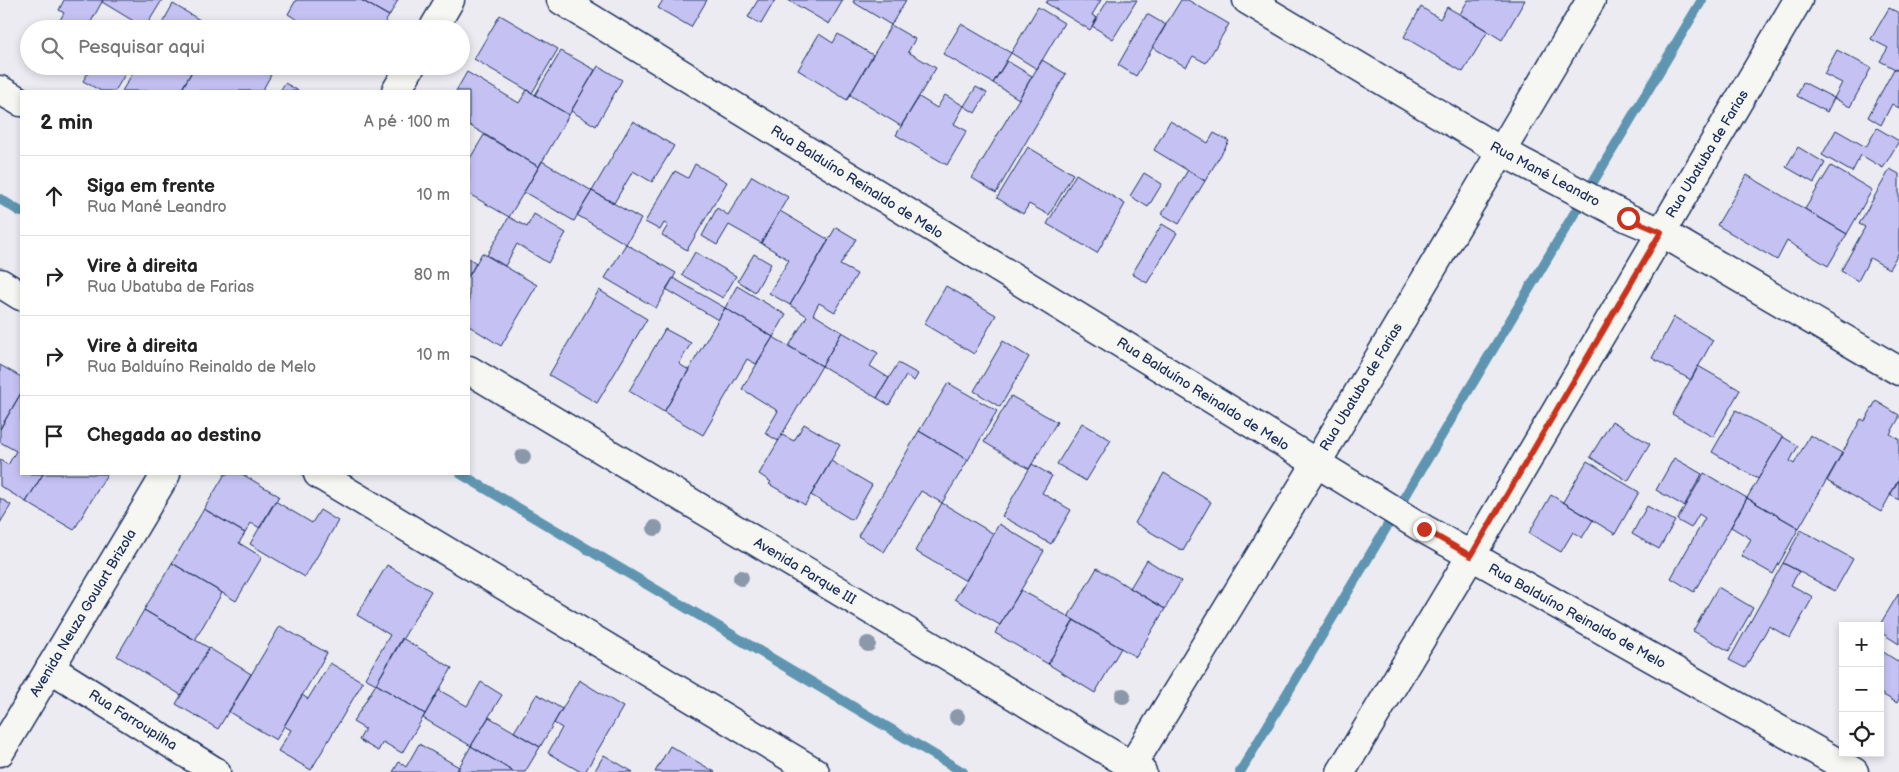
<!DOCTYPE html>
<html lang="pt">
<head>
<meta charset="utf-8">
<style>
  :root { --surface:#fff; --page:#f6f6f6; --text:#222; --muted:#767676; --line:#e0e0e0 }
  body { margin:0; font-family:"Balsamiq Sans",sans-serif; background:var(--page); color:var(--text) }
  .controls { position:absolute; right:15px; bottom:15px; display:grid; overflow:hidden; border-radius:0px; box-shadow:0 2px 8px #0003 }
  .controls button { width:45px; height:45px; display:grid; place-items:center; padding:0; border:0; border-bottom:1px solid var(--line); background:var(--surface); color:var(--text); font:25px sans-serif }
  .stop { position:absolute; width:15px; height:15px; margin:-11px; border:4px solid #c8321e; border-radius:50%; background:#fff }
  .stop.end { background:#c8321e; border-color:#fff; box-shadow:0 1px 5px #0008 }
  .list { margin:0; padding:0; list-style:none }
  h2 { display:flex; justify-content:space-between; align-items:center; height:65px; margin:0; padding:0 20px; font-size:21px }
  h2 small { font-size:16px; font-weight:400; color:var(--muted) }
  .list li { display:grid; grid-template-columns:32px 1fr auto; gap:15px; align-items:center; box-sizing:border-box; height:80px; padding:0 20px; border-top:1px solid var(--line) }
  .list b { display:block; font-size:19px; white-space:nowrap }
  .list p { margin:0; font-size:16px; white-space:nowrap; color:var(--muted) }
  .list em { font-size:16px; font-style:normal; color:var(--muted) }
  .icon { flex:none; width:28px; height:28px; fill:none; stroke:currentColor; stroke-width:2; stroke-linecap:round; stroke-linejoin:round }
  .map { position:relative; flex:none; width:1899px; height:772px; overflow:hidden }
  .search { position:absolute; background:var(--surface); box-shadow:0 2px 8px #0003; left:20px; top:20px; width:450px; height:55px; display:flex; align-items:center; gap:12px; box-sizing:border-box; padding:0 18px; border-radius:28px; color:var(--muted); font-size:19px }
  .panel { position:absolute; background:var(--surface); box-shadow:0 2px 8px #0003; left:20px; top:90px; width:450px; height:385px; border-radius:0px }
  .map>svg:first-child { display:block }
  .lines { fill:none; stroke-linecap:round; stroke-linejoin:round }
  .stream { stroke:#5e95b0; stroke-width:10 }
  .building { fill:#c5c1f3; stroke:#1b2f5e }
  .street-casing { stroke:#1b2f5e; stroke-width:31 }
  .secondary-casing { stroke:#1b2f5e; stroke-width:31 }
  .street { stroke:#f6f6f2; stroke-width:28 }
  .secondary { stroke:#f6f6f2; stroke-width:28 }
  .tree { fill:#8a98a9 }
  .route { stroke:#c8321e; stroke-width:6 }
  .labels { text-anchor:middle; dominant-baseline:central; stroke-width:4.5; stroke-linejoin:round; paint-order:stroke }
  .street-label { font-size:14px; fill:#1b2f5e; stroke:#f6f6f2 }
</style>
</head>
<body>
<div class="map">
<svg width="1899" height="772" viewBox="0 0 1899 772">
  <rect width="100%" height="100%" fill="#ecebf2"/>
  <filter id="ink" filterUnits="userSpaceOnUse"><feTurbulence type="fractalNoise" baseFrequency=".02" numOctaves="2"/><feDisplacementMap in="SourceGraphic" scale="10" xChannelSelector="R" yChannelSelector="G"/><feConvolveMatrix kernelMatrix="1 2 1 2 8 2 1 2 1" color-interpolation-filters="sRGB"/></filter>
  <g filter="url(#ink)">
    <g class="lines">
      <!-- stream -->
      <path class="stream" d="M0,199l21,13
        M461,474l502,298
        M1240,772l462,-772"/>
    </g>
    <!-- building -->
    <path class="building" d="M64,0h39l-16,29h-32l9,-16 -5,-3z
      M103,0h59l-17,28 -43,-26z
      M296,0h65l28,16 -8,13h-69l-24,-15z
      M361,0h37l-9,16z
      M663,0h44l-16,27 -33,-19z
      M758,0h17l-14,24 -13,-7z
      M788,0h55l-14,24z
      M854,0h52l-15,25 -38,-23z
      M1048,0h53l-9,15 5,3 -7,12 -44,-27z
      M1108,0h29l-24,39 -21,-13z
      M1181,0h7l41,24 -23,39 -13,-7 -7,11 -34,-20z
      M1468,0h57l-23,40 -42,-26z
      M173,4l42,25h-56z
      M1038,7l26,16 -27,46 -26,-16z
      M1421,7l19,12 7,-12 41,24 -25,41 -59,-35z
      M1889,8l10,5v58l-19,-10 8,-13 -17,-9z
      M1147,14l19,11 -30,51 -18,-11z
      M500,15l58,34 -26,44 -58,-34z
      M961,24l50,29 -18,30 -50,-29z
      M891,25l24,14 -7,13 28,16 -35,58 -51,-31z
      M819,34l14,9 5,-9 35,21 -26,45 -49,-30z
      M1837,50l34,18 -21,39 -16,-9 8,-15 -18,-9z
      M561,51l34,19 -26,45 -34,-20z
      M1042,60l24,14 -70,119 -24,-15z
      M1007,61l25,15 -13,23 -26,-16z
      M92,66h38l-15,25h-14l-18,-10z
      M137,66h58l-14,25h-59z
      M195,66h60l16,9 -9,16h-78l-3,-1z
      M598,66l24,14 -26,46 -25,-15z
      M1894,69l5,2v37l-7,-4 -11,21 -13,-8z
      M467,72l52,31 8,-13 42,25 -30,52 -70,-42v-34h-13z
      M1803,82l31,16 -7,14 -30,-16z
      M285,83l14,8h-19z
      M976,87l11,6 -12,20 -11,-7z
      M945,95l19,11 -10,18 13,7 -20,34 -51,-30 23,-38 18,11z
      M633,121l41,25 -22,36 -19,-11 -19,32 -22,-12z
      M1170,121l38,22 6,-10 15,8 -24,40 -51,-31z
      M1877,128l22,13 -16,27 -22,-13 -9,17 -30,-17 14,-25 30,17z
      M484,135l55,32 -30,50 -40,-23v-34z
      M1028,147l45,27 -24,41 -20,-11 -6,10 -26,-16z
      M1798,147l27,16 -11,20 -28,-16z
      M542,161l50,30 -18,30 -50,-29z
      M695,164l32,18 -40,68 -25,-15 6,-10 -4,-2 -4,7 -15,-8 30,-51 13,7z
      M1831,166l41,24 -25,44 -42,-25z
      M1890,169l9,5v78l-10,17 -19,-11 -12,23 -17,-10 24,-44 -6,-3z
      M1188,170l17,11 -26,43 -17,-10z
      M1144,173l18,11 -14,23 -18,-11z
      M1076,174l49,30 -28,49 -50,-29z
      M1747,175l100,59 -19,32 -41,-25 -10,19 -60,-35z
      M752,176l36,21 -27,46 -32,-18 -12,20 -15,-9 15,-28 11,7z
      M592,191l49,28 -15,25 -49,-29z
      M780,211l49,29 -39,65 -21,-12 20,-33 -28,-17z
      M534,214l32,19 -18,30 -31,-19 -12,22 -18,-11 22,-38 18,10z
      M1162,224l15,9 -30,50 -15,-9z
      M836,227l20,12 -16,26 17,9 -22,38 -16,-9 -6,11 29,18 -20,34 -33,-20 18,-30 -17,-11z
      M626,244l50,29 -20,35 -51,-30z
      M695,252l41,24 -13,22 -41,-23z
      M482,253l55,32 -36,61 -32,-20v-50z
      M754,254l17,10 -16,28 -17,-11z
      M469,258l7,5 -7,13z
      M673,278l52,30 -7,12 -52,-31z
      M737,286l49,29 -13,22 -48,-29z
      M946,286l50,29 -22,39 -50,-30z
      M599,290l48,29 -50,84 -48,-28z
      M725,308l48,29 -17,27 -9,-5 -44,76 -39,-23z
      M1674,317l39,23 -22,40 -39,-22z
      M665,329l26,14 -12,21 10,6 -25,42 -35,-21z
      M842,332l36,21 -8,13 19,12 -12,20 -55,-32z
      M773,337l49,29 -44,75 -13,-8 13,-22 -36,-22z
      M1003,341l26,16 -29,50 -26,-16z
      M898,363l20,11 -4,7 -8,-5 -17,29 -12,-7z
      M0,365l21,12v16l-21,36z
      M1698,366l42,24 -27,47 -41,-23z
      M948,383l49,28 -29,49 -49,-29z
      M21,393v81h22l-17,28 -26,-16v-26l8,5 8,-14 -16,-9v-13z
      M1011,396l46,26 -28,47 -45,-27z
      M1876,401l23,14v3l-9,16 9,5v40l-18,33 -54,-31 34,-62 4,2z
      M1736,410l47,27 -25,42 -46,-27z
      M1612,421l38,23 -22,37 -38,-24z
      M1082,423l29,17 -25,41 -29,-17z
      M804,424l36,21 -35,60 -36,-21 2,-2 -12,-8 23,-39 12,6z
      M919,431l49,29 -26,43 -21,-12 -37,61 -26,-16z
      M1810,435l32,18 -43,75 -52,-30 36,-61 15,9 -8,15 4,3z
      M1674,458l28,16 -18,32 -28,-16z
      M831,461l41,24 -20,35 -41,-25z
      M1587,461l52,31 -24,42 -52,-32z
      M1032,464l20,12 -10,17 29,17 -20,34 -49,-28z
      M1164,473l47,29 -28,49 -48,-28z
      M1704,473l43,25 -53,94 -23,-14 34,-60 -6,-4 -8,14 -14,-8z
      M43,474h64l-33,56 -48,-28z
      M225,474h17l37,22 -19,32 -9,-5 -6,10 -41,-24z
      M1899,479v21l-9,-5z
      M1551,495l42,25 -11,18 -9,-6 -12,20 -32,-19z
      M0,498l11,7 -11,18z
      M1747,498l52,30 -26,46 -32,-18 10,-17 -20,-12z
      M275,501l37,22 8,-13 18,11 -33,56 -55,-33z
      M942,503l52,31 -28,47 -51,-30z
      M1647,506l28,15 -16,28 -27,-15z
      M204,509l41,24 -6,10 23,14 -26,44 -64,-38z
      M999,524l45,27 -44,74 -45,-26z
      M1801,530l52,29 -18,32 -52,-28z
      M1147,560l34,21 -16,28 -35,-21z
      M172,563l50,30 -27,47 -51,-30z
      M1783,563l16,8 -8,14 22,12 -23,41 -21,-12 -24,42 -16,-8z
      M387,565l44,26 -55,93 -11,-6 25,-43 -33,-20z
      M1097,568l68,41 -29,48 -68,-40z
      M1718,587l35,21 -24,43 -36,-20z
      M1021,590l53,30 -26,44 -53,-31z
      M1899,593v51l-19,-12 -1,-6z
      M144,610l65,38 -28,47 -64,-39z
      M1074,620l47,28 -26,45 -47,-29z
      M280,626l47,27 -51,87 -47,-28z
      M402,638l50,30 -27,46 -49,-30z
      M209,648l42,26 -33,55 -42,-25z
      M1880,650l19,12v37l-2,4 -17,-10z
      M330,663l33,19 -52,88 -33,-19 13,-21 -7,-4 18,-31 6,4z
      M579,680l44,27 -38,65h-4l-33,-19 14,-25 -8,-5z
      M481,682l21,13 -31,51 -48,-28 16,-28 28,16z
      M376,684l49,30 -23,39 -19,-11 -5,9 -19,-11 6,-11 -12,-7z
      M537,694l25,15 -22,38 -26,-15z
      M489,717l51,30 -15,25h-11l-43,-26z
      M419,744l40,23 -3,5h-63l6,-10 7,5z
      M471,746l43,26h-51l-5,-3z
      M670,746l45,26h-60z
      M604,755l29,17h-39z"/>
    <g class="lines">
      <defs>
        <path id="street" d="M561,0l863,529 430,243
          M1247,0l254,151 127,67 33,14 238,139
          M433,29l17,-29
          M396,91l15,-25
          M50,668l166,104"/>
        <path id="secondary" d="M0,90l21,12
          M0,283l21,13
          M469,370l673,402
          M318,474l497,298
          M0,752l166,-278
          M1128,772l188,-308 275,-464
          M1341,772l130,-216 327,-556"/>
      </defs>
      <!-- street casing -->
      <use href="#street" class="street-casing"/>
      <!-- secondary casing -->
      <use href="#secondary" class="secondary-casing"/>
      <!-- street -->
      <use href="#street" class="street"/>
      <!-- secondary -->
      <use href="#secondary" class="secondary"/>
    </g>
    <!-- trees -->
    <g class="tree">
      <circle cx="523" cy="457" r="8"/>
      <circle cx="655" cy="528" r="8"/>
      <circle cx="741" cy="578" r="8"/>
      <circle cx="868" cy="644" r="8"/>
      <circle cx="1123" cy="696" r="8"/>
      <circle cx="957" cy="717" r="8"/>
    </g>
  </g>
  <g class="lines" filter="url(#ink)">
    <!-- route -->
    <path class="route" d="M1424,529l47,27 190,-324 -33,-14"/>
  </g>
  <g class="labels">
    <!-- street labels -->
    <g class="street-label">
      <text transform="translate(1707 154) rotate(-59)">Rua Ubatuba de Farias</text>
      <text transform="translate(1545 174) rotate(28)">Rua Mané Leandro</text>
      <text transform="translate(857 182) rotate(32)">Rua Balduíno Reinaldo de Melo</text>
      <text transform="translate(1361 387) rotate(-59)">Rua Ubatuba de Farias</text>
      <text transform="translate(1203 394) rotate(32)">Rua Balduíno Reinaldo de Melo</text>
      <text transform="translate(805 571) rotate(31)">Avenida Parque III</text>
      <text transform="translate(83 613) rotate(-59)">Avenida Neuza Goulart Brizola</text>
      <text transform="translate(1577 616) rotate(29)">Rua Balduíno Reinaldo de Melo</text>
      <text transform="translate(133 720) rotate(32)">Rua Farroupilha</text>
    </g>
  </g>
</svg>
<div class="controls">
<button>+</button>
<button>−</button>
<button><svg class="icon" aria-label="locate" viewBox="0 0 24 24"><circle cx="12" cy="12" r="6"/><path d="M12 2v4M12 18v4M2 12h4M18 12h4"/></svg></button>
</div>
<div class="stop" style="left:1628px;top:218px"></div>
<div class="stop end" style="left:1424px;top:529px"></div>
<div class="search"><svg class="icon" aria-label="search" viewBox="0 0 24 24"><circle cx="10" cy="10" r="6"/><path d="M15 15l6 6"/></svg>Pesquisar aqui</div>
<section class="panel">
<h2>2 min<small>A pé · 100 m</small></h2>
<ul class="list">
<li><svg class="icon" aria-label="ahead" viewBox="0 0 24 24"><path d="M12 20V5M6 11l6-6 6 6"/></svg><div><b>Siga em frente</b><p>Rua Mané Leandro</p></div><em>10 m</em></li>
<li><svg class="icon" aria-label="right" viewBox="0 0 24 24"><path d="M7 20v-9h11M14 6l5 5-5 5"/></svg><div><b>Vire à direita</b><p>Rua Ubatuba de Farias</p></div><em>80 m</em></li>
<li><svg class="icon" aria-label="right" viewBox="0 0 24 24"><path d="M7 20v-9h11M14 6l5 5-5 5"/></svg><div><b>Vire à direita</b><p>Rua Balduíno Reinaldo de Melo</p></div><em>10 m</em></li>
<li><svg class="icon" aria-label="arrive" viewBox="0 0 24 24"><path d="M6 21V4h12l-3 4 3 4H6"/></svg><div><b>Chegada ao destino</b></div></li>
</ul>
</section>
</div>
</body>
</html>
